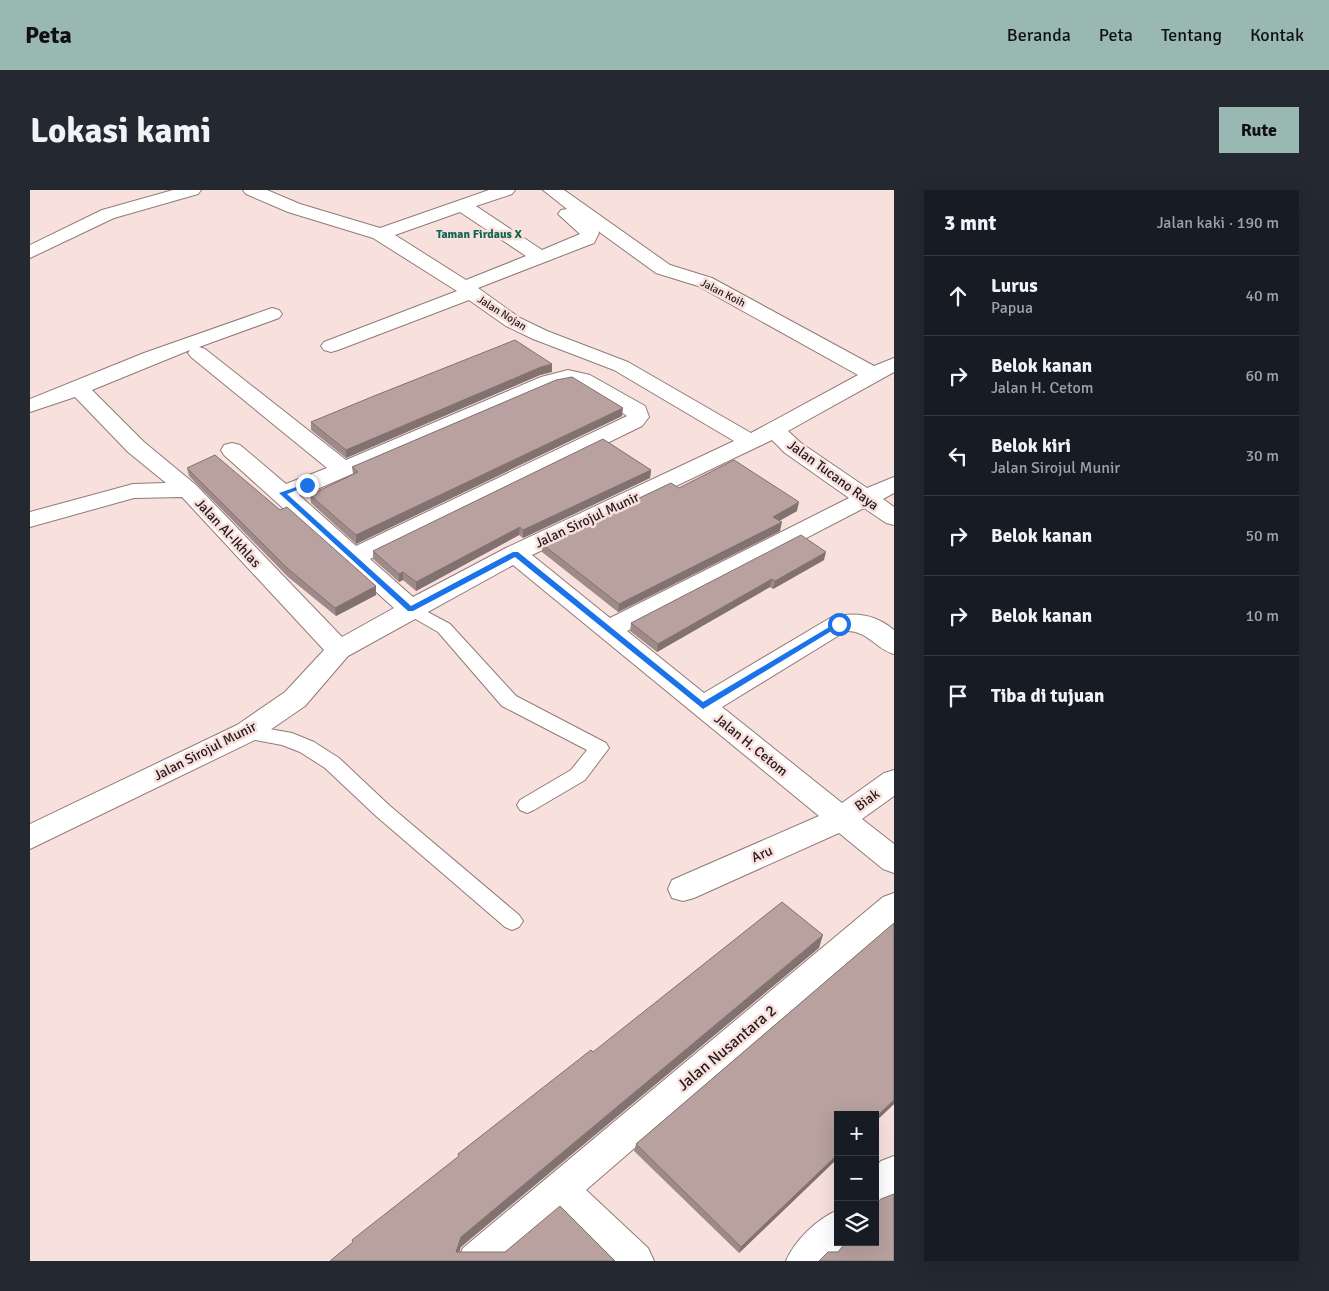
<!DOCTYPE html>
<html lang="id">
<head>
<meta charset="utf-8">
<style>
  :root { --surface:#171b24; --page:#242831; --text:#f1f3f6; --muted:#9ea1a6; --line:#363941; --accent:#99b8b2 }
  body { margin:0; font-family:Signika,sans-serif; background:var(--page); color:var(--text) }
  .controls { position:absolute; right:15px; bottom:15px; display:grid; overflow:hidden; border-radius:0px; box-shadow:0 5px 20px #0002 }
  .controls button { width:45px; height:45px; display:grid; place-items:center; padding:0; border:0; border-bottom:1px solid var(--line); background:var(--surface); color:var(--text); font:25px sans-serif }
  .stop { position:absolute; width:15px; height:15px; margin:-11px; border:4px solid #1a73e8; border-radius:50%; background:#fff }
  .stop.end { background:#1a73e8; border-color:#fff; box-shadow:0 1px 5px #0008 }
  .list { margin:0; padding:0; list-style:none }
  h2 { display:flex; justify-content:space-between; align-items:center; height:65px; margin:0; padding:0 20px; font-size:21px }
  h2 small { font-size:16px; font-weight:400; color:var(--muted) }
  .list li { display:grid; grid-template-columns:32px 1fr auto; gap:15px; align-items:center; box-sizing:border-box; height:80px; padding:0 20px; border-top:1px solid var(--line) }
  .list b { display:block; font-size:19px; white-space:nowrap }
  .list p { margin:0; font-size:16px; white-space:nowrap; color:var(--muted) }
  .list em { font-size:16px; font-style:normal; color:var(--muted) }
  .icon { flex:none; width:28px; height:28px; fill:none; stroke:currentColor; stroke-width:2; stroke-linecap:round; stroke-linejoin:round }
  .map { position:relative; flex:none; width:864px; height:1071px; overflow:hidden; border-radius:0px }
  header { display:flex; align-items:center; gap:30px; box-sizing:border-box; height:70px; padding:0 25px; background:var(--accent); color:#111 }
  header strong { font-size:24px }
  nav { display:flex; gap:28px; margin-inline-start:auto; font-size:18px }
  .intro { display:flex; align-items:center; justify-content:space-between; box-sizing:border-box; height:120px; padding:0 30px }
  h1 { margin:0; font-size:35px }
  .button { padding:12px 22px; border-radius:0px; background:var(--accent); color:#111; font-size:18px; font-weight:700 }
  main { display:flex; gap:30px; padding:0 30px }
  aside { flex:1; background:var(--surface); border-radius:0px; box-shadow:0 5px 20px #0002 }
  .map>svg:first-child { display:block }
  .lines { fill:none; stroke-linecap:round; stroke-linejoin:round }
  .lane-casing { stroke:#907b79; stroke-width:2 }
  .street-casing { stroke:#907b79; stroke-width:2 }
  .lane { fill:#fff; fill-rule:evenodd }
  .street { fill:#fff; fill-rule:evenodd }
  .wall { fill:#9e8a89 }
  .shaded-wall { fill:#81716f }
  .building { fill:#b8a19f; stroke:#81716f }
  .route { fill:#1a73e8 }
  .labels { text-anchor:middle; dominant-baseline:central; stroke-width:5; stroke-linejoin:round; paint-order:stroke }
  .far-street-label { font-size:11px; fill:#241b1a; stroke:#f8e0dd }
  .far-neighbourhood-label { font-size:12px; font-weight:bold; fill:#0f6453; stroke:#f8e0dd }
  .street-label { font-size:14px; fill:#241b1a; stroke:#f8e0dd }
  .near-street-label { font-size:16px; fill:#241b1a; stroke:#f8e0dd }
</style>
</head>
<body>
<header>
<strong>Peta</strong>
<nav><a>Beranda</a><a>Peta</a><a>Tentang</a><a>Kontak</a></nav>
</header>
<div class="intro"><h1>Lokasi kami</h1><a class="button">Rute</a></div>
<main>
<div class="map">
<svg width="864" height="1071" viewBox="0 0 864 1071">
  <rect width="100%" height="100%" fill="#f8e0dd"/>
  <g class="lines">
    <defs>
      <path id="lane" d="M381,413l39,21 66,72 90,47 3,5 -24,32 -51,30 -7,3 -7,-3 -3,-5 3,-5 51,-30 16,-20 -85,-44 -64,-74 -33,-19 -3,-4 3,-4z
        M217,535l45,8 22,9 25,16 51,48 129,109 4,6 -4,6 -7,3 -7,-3 -129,-111 -51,-48 -25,-16 -18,-7 -42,-8 -2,-5 2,-5z"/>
      <path id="street" d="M143,0h28l-3,4 -84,24 -84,40v-13l72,-35z
        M213,0h24l33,14 80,24 109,-38h26l-3,4 -36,12 66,44 38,-16 -22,-20 3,-4 6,-1 -24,-19h21l106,75 42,13 162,88 20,-8v14l-106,59 13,12 66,45 27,-11v16l-11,6 11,8v18l-8,-2 -22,-15 -237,123 77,62 126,-75c24,-7 45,-4 64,12v24c-18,-5 -27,-24 -48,-23l-124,76 120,96 42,-30 10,-3v26l-32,23 32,25v29l-11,-4 -44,-36 -145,65 -11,3 -11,-3 -4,-9 4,-9 147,-64 -306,-251 -165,91 -43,50 -48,33 -227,110v-25l207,-99 48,-33 39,-42 -142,-153 -48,1 -104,29v-15l103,-28 33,-1 -38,-31 -53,-55 -45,15v-13l114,-46 128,-45 7,2 3,4 -3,4 -80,29 6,2 141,111 195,-83 27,-7 22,5 55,31 4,11 -7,9 -272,133 43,38 93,-49 228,-107 -120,-71 -81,-31 -27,-13 -37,-26 -131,50 -7,2 -7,-2 -3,-4 3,-4 133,-51 -84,-53 -85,-26 -42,-18zM430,22l66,44 -60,24 -71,-45zM568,41l58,42 42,13 160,89 -107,58 -123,-71 -81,-31 -27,-13 -42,-30 116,-45 5,-10zM160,160l-2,3 3,4 136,111 -41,16 -46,-39 -8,-2 -8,2 -3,5 3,5 170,153 -52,29 -146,-152 -52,-43 -52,-52zM542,193l19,9 36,24 -271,130 -57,-51 16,-5 240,-104zM742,250l13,13 64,45 -239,120 -78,-63z
        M864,703v31l-308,266 62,58 6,13h-46l-49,-47 -55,47h-47l6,-13 420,-351z
        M864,966v41l-6,6 -13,5v-41l6,-6z
        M808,1020v32h11l-18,19h-45c9,-21 31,-42 52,-51z"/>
    </defs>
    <!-- lane casing -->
    <use href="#lane" class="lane-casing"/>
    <!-- street casing -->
    <use href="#street" class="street-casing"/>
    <!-- lane -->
    <use href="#lane" class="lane"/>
    <!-- street -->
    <use href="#street" class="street"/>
  </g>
  <!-- wall -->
  <path class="wall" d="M522,182l-12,3 -194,83 -35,-28v-8z
    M592,226l-266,128 -45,-41 -1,-8 43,-21 -1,-7z
    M157,278l189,127 -40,21 -48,-39 -99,-101z
    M621,280l-1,8 -127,60 -4,-3 -103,56 -13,-11 -4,2 -26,-23v-8z
    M649,298l118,23 -18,10 1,10 -162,81 -76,-60v-8z
    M794,370l-51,29 -3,-2 -113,65 -27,-21 1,-8z
    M864,733v181l-19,18 -37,-7v43l-99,95 -105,-102 2,-7z"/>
  <!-- shaded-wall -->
  <path class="shaded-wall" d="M522,174v8l-12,3 -194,83v-8l195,-83z
    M593,218l-1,8 -266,128v-9z
    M621,280l-1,8 -127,60v-8z
    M769,312l-2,9 -25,14 1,-8z
    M752,332l-2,9 -162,81 1,-8z
    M490,337l-1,8 -103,56v-9z
    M796,362l-2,8 -51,29 2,-8z
    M373,382v8l-4,2v-8z
    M742,389l-2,8 -113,65 1,-8z
    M346,396v9l-40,21 -1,-8z
    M793,745l-4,13 -358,299 -5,14v-9l5,-15z
    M864,910v4l-19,18v-4z
    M808,964v4l-99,95 2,-6z"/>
  <!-- building -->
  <path class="building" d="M485,150l37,24 -11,3 -195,83 -35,-28 63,-26z
    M542,187l51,31 -267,127 -46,-40 48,-23 -6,-5 204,-87z
    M573,249l48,31 -128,60 -3,-3 -104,55 -13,-10 -4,2 -26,-23z
    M185,265l65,55 7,-3 89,79 -41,22 -48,-40 -100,-100z
    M704,270l65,42 -26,15 9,5 -163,82 -77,-60 129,-61 8,5z
    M771,345l25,17 -51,29 -3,-2 -114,65 -27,-21z
    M752,712l41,33 -362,302 -5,15h49l55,-46 55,55h-285l23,-19 -1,-2 107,-84 -1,-2 133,-104 2,2z
    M864,733v177l-19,18v-3h-37v39l-97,93 -105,-103z
    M864,1004v67h-75l9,-9h10l8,-10h29v-38l6,-5z"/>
  <!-- route -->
  <path class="route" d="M275,294l5,1 -23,9 124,112 102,-54h5l185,150 133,-79 7,1 -140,85 -188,-152 -102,54h-5l-129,-118z"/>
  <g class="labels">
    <!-- far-street labels -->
    <g class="far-street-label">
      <text transform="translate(693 103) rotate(27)">Jalan Koih</text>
      <text transform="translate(472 123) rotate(32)">Jalan Nojan</text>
    </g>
    <!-- far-neighbourhood labels -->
    <g class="far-neighbourhood-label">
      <text x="449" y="44">Taman Firdaus X</text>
    </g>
    <!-- street labels -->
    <g class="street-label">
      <text transform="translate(803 285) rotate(36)">Jalan Tucano Raya</text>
      <text transform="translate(557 330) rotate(-25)">Jalan Sirojul Munir</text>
      <text transform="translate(198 343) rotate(47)">Jalan Al-Ikhlas</text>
      <text transform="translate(721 555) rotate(39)">Jalan H. Cetom</text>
      <text transform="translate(175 561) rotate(-27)">Jalan Sirojul Munir</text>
      <text transform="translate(837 610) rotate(-36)">Biak</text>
      <text transform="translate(732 664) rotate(-24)">Aru</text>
    </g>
    <!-- near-street labels -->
    <g class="near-street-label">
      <text transform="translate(697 858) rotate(-40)">Jalan Nusantara 2</text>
    </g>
  </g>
</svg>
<div class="controls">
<button>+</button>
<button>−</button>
<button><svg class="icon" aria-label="layers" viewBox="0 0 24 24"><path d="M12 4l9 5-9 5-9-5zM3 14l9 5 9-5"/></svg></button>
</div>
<div class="stop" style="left:809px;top:434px"></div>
<div class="stop end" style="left:277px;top:295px"></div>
</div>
<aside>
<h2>3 mnt<small>Jalan kaki · 190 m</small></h2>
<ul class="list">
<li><svg class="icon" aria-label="ahead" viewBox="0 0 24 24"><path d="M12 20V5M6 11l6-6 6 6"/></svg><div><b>Lurus</b><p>Papua</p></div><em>40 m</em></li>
<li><svg class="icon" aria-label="right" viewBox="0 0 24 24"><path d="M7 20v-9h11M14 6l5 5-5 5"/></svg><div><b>Belok kanan</b><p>Jalan H. Cetom</p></div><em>60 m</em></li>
<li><svg class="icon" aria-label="left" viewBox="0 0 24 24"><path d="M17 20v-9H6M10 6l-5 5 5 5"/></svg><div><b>Belok kiri</b><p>Jalan Sirojul Munir</p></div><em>30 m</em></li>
<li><svg class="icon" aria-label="right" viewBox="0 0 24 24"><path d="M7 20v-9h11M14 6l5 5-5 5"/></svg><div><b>Belok kanan</b></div><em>50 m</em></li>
<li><svg class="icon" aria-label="right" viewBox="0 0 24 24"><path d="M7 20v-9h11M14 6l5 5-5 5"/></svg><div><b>Belok kanan</b></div><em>10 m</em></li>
<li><svg class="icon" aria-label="arrive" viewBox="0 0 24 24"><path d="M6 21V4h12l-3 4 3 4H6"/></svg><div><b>Tiba di tujuan</b></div></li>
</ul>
</aside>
</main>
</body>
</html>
